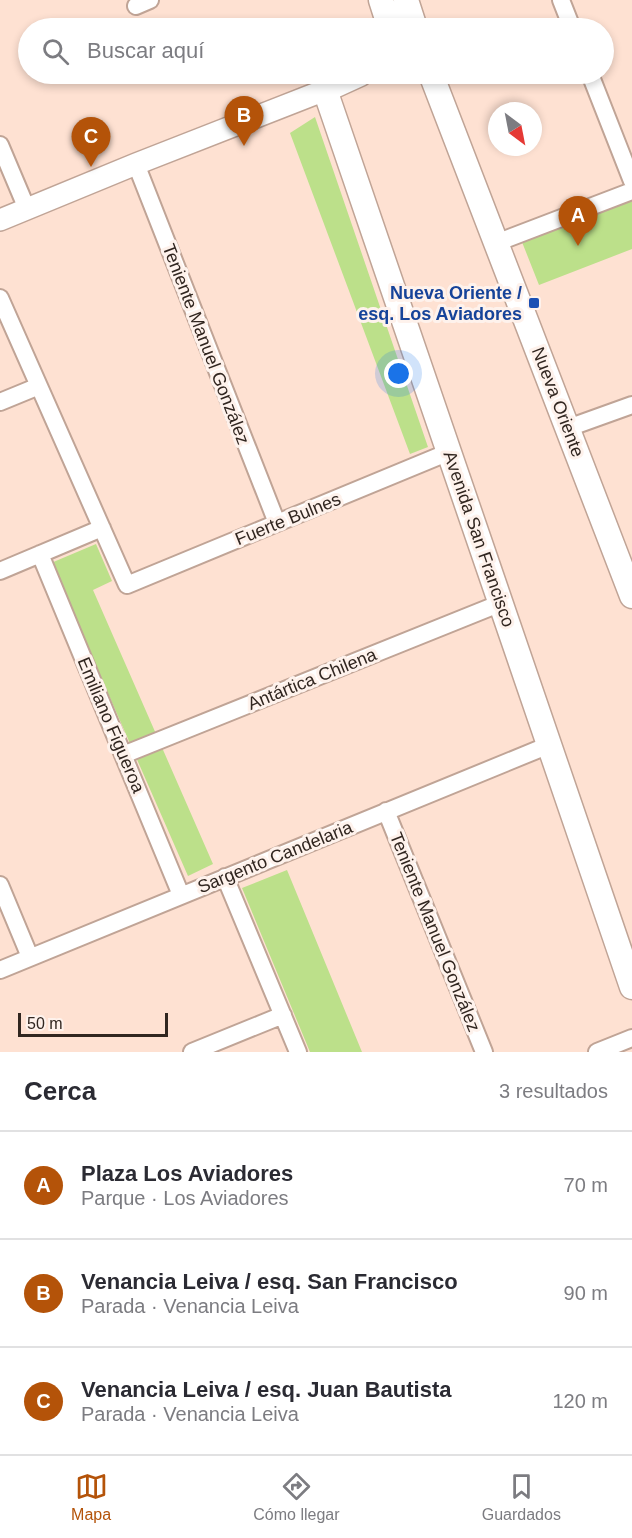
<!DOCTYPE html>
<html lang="es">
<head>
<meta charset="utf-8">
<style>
  :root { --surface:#fff; --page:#f2f2f3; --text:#2b2b33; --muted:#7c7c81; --line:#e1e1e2; --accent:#b45309 }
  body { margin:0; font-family:Arial,sans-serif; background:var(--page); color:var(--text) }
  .compass { position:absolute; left:488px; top:102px; width:54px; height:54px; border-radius:50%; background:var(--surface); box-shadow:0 3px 9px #0003; rotate:148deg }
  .scale { position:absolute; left:18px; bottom:15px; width:150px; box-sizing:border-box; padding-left:6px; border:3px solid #312620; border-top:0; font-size:16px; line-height:21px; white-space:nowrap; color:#312620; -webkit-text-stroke:4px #fef2ec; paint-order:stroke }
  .you { position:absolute; left:399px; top:374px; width:21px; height:21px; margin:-15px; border:4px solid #fff; border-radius:50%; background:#1a73e8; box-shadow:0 0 0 9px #1a73e833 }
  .badge { display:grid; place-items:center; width:39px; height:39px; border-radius:50%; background:var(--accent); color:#fff; font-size:20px; font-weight:700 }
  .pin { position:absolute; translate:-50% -50px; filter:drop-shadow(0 2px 3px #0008) }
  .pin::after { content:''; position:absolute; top:32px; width:21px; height:18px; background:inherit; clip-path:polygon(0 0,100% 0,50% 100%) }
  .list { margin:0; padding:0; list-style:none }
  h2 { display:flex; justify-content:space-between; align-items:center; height:78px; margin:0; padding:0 24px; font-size:26px }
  h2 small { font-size:20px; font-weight:400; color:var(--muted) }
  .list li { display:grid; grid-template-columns:39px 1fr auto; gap:18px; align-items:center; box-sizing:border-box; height:108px; padding:0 24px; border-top:2px solid var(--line) }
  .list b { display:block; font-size:22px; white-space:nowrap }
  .list p { margin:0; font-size:20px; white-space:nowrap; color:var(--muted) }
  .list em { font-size:20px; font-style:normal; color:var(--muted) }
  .icon { flex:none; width:33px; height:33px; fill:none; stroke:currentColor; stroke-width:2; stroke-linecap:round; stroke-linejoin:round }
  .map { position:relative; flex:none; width:632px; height:1052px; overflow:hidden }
  .search { position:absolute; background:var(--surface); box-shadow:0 3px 9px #0003; left:18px; right:18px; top:18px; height:66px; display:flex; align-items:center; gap:15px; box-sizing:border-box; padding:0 21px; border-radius:33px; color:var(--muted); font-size:22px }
  .sheet { height:402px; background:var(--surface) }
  nav { display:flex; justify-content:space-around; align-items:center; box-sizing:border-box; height:84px; border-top:2px solid var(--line); background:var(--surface); font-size:16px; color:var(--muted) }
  nav a { display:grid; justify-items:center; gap:3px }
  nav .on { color:var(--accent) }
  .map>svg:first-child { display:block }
  .green { fill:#bce08a }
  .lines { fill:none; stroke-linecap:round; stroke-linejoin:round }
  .minor-casing { stroke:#c0a496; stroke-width:20 }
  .tertiary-casing { stroke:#c0a496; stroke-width:24 }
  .secondary-casing { stroke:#c0a496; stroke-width:27 }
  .minor { stroke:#fff; stroke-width:16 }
  .tertiary { stroke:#fff; stroke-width:21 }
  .secondary { stroke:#fff; stroke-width:24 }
  .transit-dot { fill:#1a4fb4; stroke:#fef2ec; stroke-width:2 }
  .labels { text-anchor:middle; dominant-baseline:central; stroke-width:6; stroke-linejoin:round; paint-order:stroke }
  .transit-label { font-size:18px; font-weight:bold; fill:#164399; stroke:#fef2ec; text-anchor:end }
  .street-label { font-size:18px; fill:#312620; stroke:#fef2ec }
</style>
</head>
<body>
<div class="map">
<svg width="632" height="1052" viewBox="0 0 632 1052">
  <rect width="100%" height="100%" fill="#fee1d2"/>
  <!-- green -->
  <path class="green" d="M315,117l113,330 -18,7 -120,-321z
    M632,201v48l-93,36 -17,-43z
    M96,544l16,37 -19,9 120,274 -25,12 -137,-313z
    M287,870l75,182h-52l-68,-164z"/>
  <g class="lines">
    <defs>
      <path id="minor" d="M561,0l11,28
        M136,6l14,-6
        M590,74l42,107
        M0,145l27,64
        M136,164l141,359
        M496,243l136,-52
        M0,298l127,287 322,-133
        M0,402l39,-16
        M568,428l64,-23
        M40,554l141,341
        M0,571l102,-43
        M123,755l378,-152
        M386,811l98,241
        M225,877l73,175
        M0,885l30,72
        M0,970l549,-225
        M192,1052l91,-37
        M597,1052l35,-14"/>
      <path id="tertiary" d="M0,220l136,-56 189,-74"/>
      <path id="secondary" d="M381,0l9,28
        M406,0l9,28
        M360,74l-35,16 307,897
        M431,74l201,522"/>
    </defs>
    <!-- minor casing -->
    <use href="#minor" class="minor-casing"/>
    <!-- tertiary casing -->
    <use href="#tertiary" class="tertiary-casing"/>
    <!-- secondary casing -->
    <use href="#secondary" class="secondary-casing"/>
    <!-- minor -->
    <use href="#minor" class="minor"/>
    <!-- tertiary -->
    <use href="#tertiary" class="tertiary"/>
    <!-- secondary -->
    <use href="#secondary" class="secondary"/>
  </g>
  <!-- markers -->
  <rect class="transit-dot" x="528" y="297" width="12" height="12" rx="3"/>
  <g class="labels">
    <!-- transit labels -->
    <g class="transit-label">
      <text x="522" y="293">Nueva Oriente /<tspan x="522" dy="21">esq. Los Aviadores</tspan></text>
    </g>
    <!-- street labels -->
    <g class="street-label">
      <text transform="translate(206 344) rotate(69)">Teniente Manuel González</text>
      <text transform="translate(558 402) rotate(69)">Nueva Oriente</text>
      <text transform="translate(288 519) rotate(-22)">Fuerte Bulnes</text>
      <text transform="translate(479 539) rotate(71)">Avenida San Francisco</text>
      <text transform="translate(312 679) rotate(-22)">Antártica Chilena</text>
      <text transform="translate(111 725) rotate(67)">Emiliano Figueroa</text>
      <text transform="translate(275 857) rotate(-22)">Sargento Candelaria</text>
      <text transform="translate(435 932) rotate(68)">Teniente Manuel González</text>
    </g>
  </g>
</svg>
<svg class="compass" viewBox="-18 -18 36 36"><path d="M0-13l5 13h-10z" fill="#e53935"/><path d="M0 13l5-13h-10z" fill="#7c7c81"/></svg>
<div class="scale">50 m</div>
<div class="you"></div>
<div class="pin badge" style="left:578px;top:246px">A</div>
<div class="pin badge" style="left:244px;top:146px">B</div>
<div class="pin badge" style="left:91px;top:167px">C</div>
<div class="search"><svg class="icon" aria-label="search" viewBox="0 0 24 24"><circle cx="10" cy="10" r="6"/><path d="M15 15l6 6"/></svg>Buscar aquí</div>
</div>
<section class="sheet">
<h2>Cerca<small>3 resultados</small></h2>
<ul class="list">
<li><span class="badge">A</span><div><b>Plaza Los Aviadores</b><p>Parque · Los Aviadores</p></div><em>70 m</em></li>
<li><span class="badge">B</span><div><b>Venancia Leiva / esq. San Francisco</b><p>Parada · Venancia Leiva</p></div><em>90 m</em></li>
<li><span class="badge">C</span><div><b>Venancia Leiva / esq. Juan Bautista</b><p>Parada · Venancia Leiva</p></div><em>120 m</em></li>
</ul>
</section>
<nav>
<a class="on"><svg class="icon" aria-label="map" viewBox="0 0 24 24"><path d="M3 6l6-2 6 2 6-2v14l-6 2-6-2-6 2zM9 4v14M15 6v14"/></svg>Mapa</a>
<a><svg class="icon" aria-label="directions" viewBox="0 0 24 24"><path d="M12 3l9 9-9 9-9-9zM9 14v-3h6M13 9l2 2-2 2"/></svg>Cómo llegar</a>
<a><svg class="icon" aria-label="saved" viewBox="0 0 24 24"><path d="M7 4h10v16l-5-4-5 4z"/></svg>Guardados</a>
</nav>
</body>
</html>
